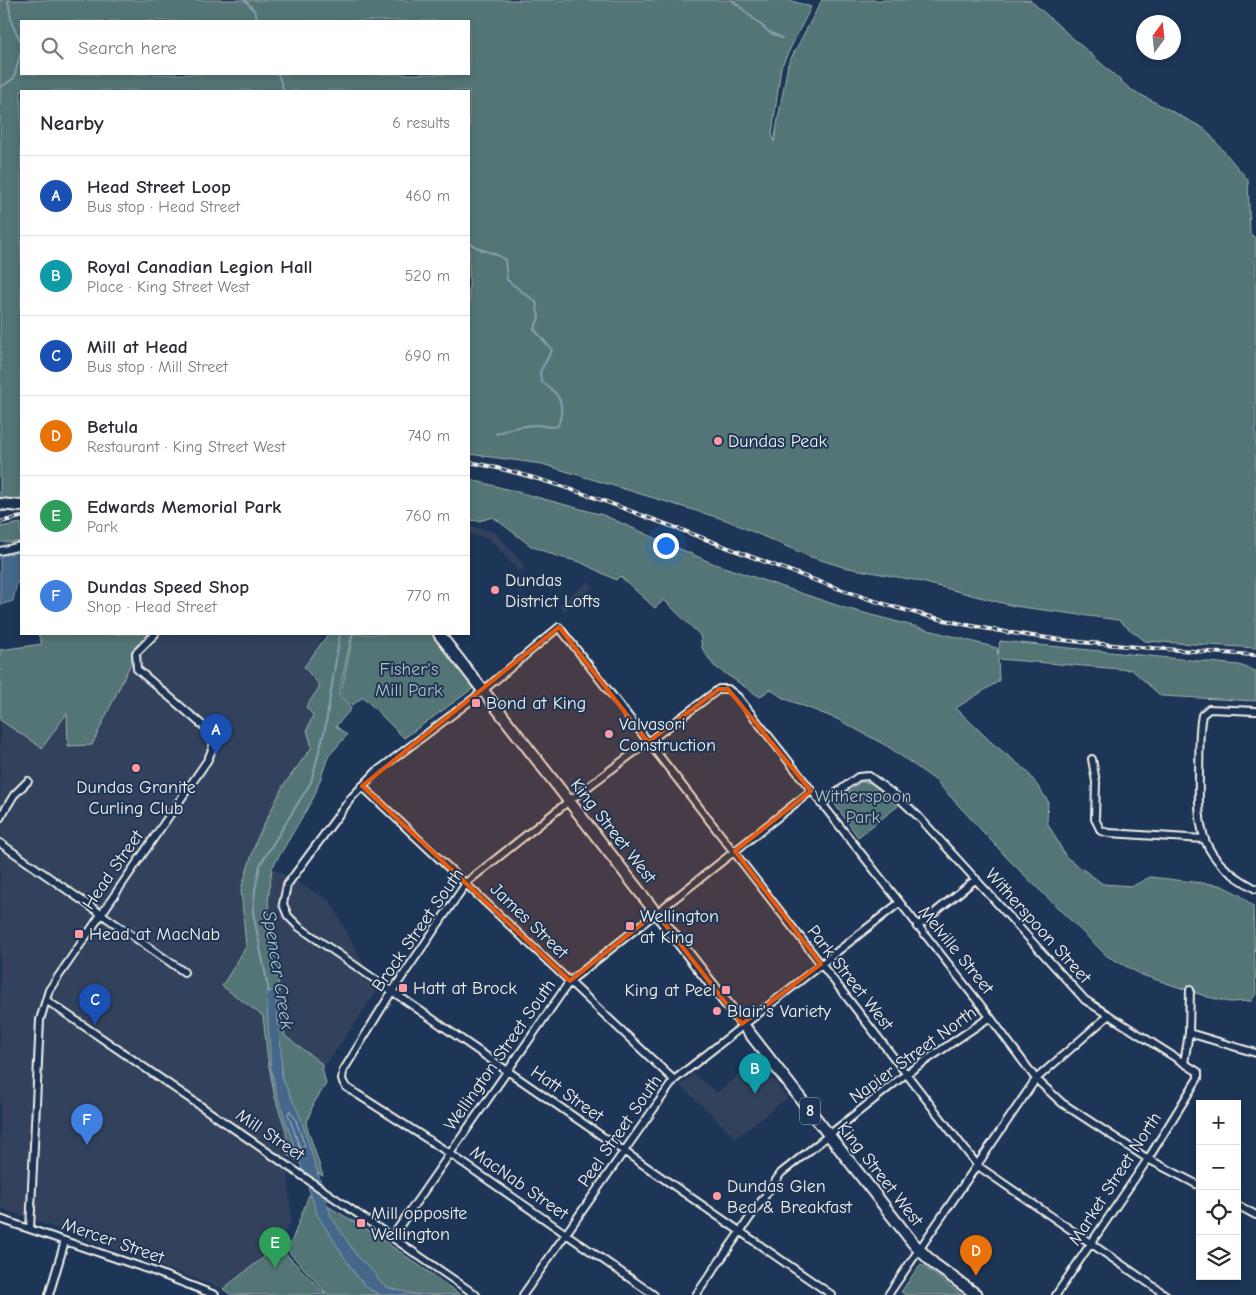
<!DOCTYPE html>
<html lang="en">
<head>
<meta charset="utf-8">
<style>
  :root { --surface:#fff; --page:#f2f2f3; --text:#2b2b33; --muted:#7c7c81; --line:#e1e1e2; --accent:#8a5d65 }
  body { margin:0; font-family:"Comic Neue",sans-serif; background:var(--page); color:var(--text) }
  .controls { position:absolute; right:15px; bottom:15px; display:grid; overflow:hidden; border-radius:0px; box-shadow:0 2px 8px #0003 }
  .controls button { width:45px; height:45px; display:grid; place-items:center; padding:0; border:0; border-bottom:1px solid var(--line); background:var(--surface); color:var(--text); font:25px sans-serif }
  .compass { position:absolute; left:1136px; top:15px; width:45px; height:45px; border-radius:50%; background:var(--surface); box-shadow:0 2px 8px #0003; rotate:15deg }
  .you { position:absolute; left:665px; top:545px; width:18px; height:18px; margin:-12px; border:4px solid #fff; border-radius:50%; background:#1a73e8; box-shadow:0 0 0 8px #1a73e833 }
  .badge { display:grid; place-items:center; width:32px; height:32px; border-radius:50%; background:var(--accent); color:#fff; font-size:16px; font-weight:700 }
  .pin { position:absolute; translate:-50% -41px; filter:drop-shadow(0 1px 2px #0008) }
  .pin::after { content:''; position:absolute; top:26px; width:18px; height:15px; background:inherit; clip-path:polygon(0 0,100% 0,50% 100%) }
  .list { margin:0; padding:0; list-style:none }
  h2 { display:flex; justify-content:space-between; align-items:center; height:65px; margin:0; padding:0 20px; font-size:21px }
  h2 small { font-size:16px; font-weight:400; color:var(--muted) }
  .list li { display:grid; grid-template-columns:32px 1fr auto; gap:15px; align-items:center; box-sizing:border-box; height:80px; padding:0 20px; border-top:1px solid var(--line) }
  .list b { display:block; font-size:19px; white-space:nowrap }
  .list p { margin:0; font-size:16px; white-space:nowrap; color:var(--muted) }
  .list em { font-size:16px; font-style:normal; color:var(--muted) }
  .icon { flex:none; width:28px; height:28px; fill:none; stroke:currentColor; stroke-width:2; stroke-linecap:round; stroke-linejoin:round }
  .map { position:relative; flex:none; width:1256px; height:1295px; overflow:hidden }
  .search { position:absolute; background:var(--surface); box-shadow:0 2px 8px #0003; left:20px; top:20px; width:450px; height:55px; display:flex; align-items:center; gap:12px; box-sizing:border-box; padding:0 18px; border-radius:0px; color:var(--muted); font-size:19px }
  .panel { position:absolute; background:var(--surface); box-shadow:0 2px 8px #0003; left:20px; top:90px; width:450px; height:545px; border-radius:0px }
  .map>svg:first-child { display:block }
  .built { fill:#32425d }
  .green { fill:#527575; stroke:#a3b3ae; fill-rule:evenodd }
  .water { fill:#44678a; stroke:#8a9eb0 }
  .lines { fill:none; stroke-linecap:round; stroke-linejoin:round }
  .shore { stroke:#aebac2; stroke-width:1 }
  .stream { stroke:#8a9eb0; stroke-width:2 }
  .street-casing { stroke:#f4f1e8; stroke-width:10 }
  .primary-casing { stroke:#f4f1e8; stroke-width:14 }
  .street { stroke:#1d3557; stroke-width:6 }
  .primary { stroke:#1d3557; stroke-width:10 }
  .rail-casing { stroke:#f4f1e8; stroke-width:4 }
  .rail { stroke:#1d3557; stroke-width:2; stroke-dasharray:5.5; stroke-linecap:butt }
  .marked { fill:#e8590c; fill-opacity:0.2; stroke:#e8590c; stroke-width:4; stroke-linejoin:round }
  .poi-dot { fill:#ff9aa2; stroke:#1d3557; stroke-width:2 }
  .labels { text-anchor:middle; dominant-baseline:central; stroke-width:4; stroke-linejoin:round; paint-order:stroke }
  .shield { fill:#1d3557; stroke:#b4b9bc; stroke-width:1 }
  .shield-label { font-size:16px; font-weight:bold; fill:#f4f1e8 }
  .poi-label { font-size:18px; fill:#f4f1e8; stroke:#1d3557; text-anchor:start }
  .park-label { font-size:18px; fill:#b3bfba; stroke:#1d3557 }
  .street-label { font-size:18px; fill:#f4f1e8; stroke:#1d3557 }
  .water-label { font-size:19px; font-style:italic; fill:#b6c1c7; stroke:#1d3557 }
</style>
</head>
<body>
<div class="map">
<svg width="1256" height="1295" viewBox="0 0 1256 1295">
  <rect width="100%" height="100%" fill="#1d3557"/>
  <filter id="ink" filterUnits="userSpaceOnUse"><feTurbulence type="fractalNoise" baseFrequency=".02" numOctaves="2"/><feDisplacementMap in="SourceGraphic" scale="10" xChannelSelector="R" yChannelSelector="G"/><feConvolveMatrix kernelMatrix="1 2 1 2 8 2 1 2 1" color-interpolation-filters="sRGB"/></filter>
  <g filter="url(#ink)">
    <!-- built -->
    <path class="built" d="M469,526l26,6 30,35 -6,5 -30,-34 -20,-4z
      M589,581l4,6 -29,24 -5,-6z
      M159,634h166l-22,34 16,19 -15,22 2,-2 7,8 -6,15 5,17 -29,39 -26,53 -16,50 5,58 -24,38 41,31 5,45 7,37 11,33 5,89 -13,26 -55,43 -223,-81v-488l42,28 25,-36 25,33 38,-80z
      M272,868l58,33 46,86 -1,7 -52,75 -2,-6 -36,-27 -17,-134z
      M758,1059l29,39 -51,40 -56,-53 14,-11 23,19z"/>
    <!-- green -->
    <path class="green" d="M0,0h789l22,7 -30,60 -9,67 2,8 14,-78 34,-64h208l100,89 75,40 43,51 2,53 6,6v409l-111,-7 -27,-21 -104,-14 -100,-26 -71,-13 -35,-11 -82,-36 -184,-56 -73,-10v-363h-448v417l-21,4zM21,21h448v53h-448z
      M469,479l134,36 109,48 133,45 152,40 1,7 2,-14 239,24 17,6v30l-95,-5 -29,-26 -134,-11 1,22 -43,27 35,34 36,29 21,30 -1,21 19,35 37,27 30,2 17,-9 70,8 20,10 13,11 3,88 -5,7 -22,1 -21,-5 -66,-22 -35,-19 -97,-95 -75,-81 -48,-34 -50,-27 -54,-21 -13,-9 -10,8 -46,-31 -12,-18 -2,-13 -36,-35 -9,8 -35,-32 -4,4 -36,-18 -24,-6 -25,-10 -38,-29 -14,4 -10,-1z
      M21,523v19h-21v-15z
      M38,634h121l-29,31 -38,80 -24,1 -1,-33 -25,35 -42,-28v-70l42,-6z
      M328,634h24l-13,60 12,15 -15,17 11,9 -19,22 -14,40 -42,71 -4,34 17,134 36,27 5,21 -12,19 -8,21 17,52 -36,-21 -1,-24 -11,-33 -7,-37 -5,-45 -41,-30 24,-39 -5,-58 16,-50 26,-53 29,-39 -5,-17 6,-15 -7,-8 14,-21 -16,-19z
      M353,634h80l42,53 -71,51 -41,-41 -12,9 -10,-12z
      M861,782l11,1 26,23 -40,31 -24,-34z
      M309,1195l64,38 88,62h-133l-40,-44z
      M278,1246l48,49h-95l-8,-6z
      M922,1265l40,30h-56l-5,-3 18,-26z"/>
    <!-- water -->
    <path class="water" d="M21,551v31h-4l-4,19 -13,4v-49z
      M275,990l6,60 1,28 18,38 31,100 26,40 19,19 4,7 9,6 30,7h-38l-12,-6 -12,-12 -39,-61 -41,-121 -6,-26 -5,-77z"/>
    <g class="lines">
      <!-- shore -->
      <path class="shore" d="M290,1111l5,7 10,28 -2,3 -3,-1 -12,-34z"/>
      <!-- stream -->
      <path class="stream" d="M8,0l4,24 9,18
        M245,0l8,9 6,12
        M732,0l37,32 13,6
        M278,74l6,17
        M0,88l14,-10 7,-27
        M469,242c11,11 25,8 36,18l2,20 29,22 3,16 -5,11 18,21 -12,22 1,9c19,14 25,21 17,45 -7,2 -12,0 -20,-1 -13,0 -30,4 -42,9
        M269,992l-16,-80 2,-22 5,-25 51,-83 14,-53 15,-95"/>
      <defs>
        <path id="street" d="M0,551l21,-5
          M1256,711l-47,-2 -7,6c-4,19 -2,39 -3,58 -1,60 0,85 57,116
          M1092,759l4,23 -1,37 6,12 8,2 95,6
          M362,786l312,294
          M821,804l37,-27 11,-1 31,23 19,18 166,183 113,72v6l-50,81 -92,136
          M0,818l14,-23 14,-14
          M0,843l184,129
          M917,927l59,-48
          M46,1000l430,295
          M1189,1033l67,20
          M1184,1063l5,-30 1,-43
          M1237,1205l19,10
          M0,1219l153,52 62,24
          M30,1229l10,-209 9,-30 158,-229c6,-12 10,-19 1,-31l-71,-61 -1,-16 19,-19
          M392,1237l178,-256 241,-190
          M49,1295l16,-54
          M523,1295l151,-215 225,-177
          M654,1295l-205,-142 -103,-66 -4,-7 1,-9 48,-78 76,-111 102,-81 150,-112h9l10,8 252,320 46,62 26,24 86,56 52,27
          M696,1295l85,-122 125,-99 84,-57
          M832,1295l-533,-368 -11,-11 -5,-12 4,-19 64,-87 25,-26 97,-73 86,-72 419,539 188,129
          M888,1295l148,-216 73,-64"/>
        <path id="primary" d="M0,504l21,2
          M439,634l474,609 21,21 43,31"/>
      </defs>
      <!-- street casing -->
      <use href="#street" class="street-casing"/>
      <!-- primary casing -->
      <use href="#primary" class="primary-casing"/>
      <!-- street -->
      <use href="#street" class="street"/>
      <!-- primary -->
      <use href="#primary" class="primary"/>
      <defs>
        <path id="rail" d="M469,462c59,11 116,31 172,53 83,30 166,65 250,91 120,36 242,41 365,49
          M0,522l21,-5"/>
      </defs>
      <!-- rail casing -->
      <use href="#rail" class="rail-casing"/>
      <!-- rail -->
      <use href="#rail" class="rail"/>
    </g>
  </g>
  <!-- marked area -->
  <path class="marked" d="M559,627l89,115 71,-53h9l83,102 -76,60 86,113 -79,60 -86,-111 -86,68 -208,-195z"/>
  <!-- markers -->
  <g class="poi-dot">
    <circle cx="718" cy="441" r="5"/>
    <circle cx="495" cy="590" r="5"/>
    <rect x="471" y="698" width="10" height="10" rx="2.5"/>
    <circle cx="609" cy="734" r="5"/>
    <circle cx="136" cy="768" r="5"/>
    <rect x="625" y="921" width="10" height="10" rx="2.5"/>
    <rect x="74" y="929" width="10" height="10" rx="2.5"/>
    <rect x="398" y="983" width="10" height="10" rx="2.5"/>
    <rect x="721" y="985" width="10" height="10" rx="2.5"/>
    <circle cx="717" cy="1011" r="5"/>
    <circle cx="717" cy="1196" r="5"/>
    <rect x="356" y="1218" width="10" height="10" rx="2.5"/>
  </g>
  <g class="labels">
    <!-- shield labels -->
    <rect class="shield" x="800" y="1097.5" width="20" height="27" rx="4"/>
    <g class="shield-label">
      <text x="810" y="1111">8</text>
    </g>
    <!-- poi labels -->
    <g class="poi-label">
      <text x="728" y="441">Dundas Peak</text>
      <text x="505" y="580">Dundas<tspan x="505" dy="21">District Lofts</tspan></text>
      <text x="486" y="703">Bond at King</text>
      <text x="619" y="724">Valvasori<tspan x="619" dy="21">Construction</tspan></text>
      <text x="136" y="787" text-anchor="middle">Dundas Granite<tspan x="136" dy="21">Curling Club</tspan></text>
      <text x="640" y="916">Wellington<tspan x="640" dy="21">at King</tspan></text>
      <text x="89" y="934">Head at MacNab</text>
      <text x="413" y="988">Hatt at Brock</text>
      <text x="716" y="990" text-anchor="end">King at Peel</text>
      <text x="727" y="1011">Blair's Variety</text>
      <text x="727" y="1186">Dundas Glen<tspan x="727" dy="21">Bed &amp; Breakfast</tspan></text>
      <text x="371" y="1213">Mill opposite<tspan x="371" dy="21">Wellington</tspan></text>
    </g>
    <!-- park labels -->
    <g class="park-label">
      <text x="409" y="669">Fisher's<tspan x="409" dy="21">Mill Park</tspan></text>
      <text x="863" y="796">Witherspoon<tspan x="863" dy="21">Park</tspan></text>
    </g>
    <!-- street labels -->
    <g class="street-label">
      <text transform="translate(613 831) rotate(52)">King Street West</text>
      <text transform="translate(113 870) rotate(-55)">Head Street</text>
      <text transform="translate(529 921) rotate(44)">James Street</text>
      <text transform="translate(1038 926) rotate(48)">Witherspoon Street</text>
      <text transform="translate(418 930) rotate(-55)">Brock Street South</text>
      <text transform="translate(956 950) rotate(51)">Melville Street</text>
      <text transform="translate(850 978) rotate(52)">Park Street West</text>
      <text transform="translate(500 1055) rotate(-55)">Wellington Street South</text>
      <text transform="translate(913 1055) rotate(-36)">Napier Street North</text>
      <text transform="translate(567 1094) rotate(35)">Hatt Street</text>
      <text transform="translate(620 1131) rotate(-55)">Peel Street South</text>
      <text transform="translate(270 1135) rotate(34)">Mill Street</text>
      <text transform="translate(880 1174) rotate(52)">King Street West</text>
      <text transform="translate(1115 1179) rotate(-57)">Market Street North</text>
      <text transform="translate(519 1183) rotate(35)">MacNab Street</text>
      <text transform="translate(113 1241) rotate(19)">Mercer Street</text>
    </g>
    <!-- water labels -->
    <g class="water-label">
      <text transform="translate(278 970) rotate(81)">Spencer Creek</text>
    </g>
  </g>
</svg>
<div class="controls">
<button>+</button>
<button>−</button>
<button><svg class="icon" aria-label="locate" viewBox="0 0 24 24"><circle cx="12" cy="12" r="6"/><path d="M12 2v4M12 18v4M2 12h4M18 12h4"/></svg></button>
<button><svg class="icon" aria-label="layers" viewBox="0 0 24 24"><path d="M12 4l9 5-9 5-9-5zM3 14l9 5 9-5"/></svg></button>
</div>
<svg class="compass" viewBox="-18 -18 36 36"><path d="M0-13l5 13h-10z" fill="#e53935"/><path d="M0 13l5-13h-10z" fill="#7c7c81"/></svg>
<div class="you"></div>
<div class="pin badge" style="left:216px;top:755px;background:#1a4fb4">A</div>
<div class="pin badge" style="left:755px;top:1094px;background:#0f9aa8">B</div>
<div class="pin badge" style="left:95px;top:1025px;background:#1a4fb4">C</div>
<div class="pin badge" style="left:976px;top:1276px;background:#e8710a">D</div>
<div class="pin badge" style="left:275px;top:1268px;background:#2e9e5b">E</div>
<div class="pin badge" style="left:87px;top:1145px;background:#3f7fe0">F</div>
<div class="search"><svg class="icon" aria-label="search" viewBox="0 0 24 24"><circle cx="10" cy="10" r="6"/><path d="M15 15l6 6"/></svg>Search here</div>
<section class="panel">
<h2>Nearby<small>6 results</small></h2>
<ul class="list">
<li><span class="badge" style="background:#1a4fb4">A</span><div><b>Head Street Loop</b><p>Bus stop · Head Street</p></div><em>460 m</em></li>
<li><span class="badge" style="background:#0f9aa8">B</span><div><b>Royal Canadian Legion Hall</b><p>Place · King Street West</p></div><em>520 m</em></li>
<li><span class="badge" style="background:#1a4fb4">C</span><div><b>Mill at Head</b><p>Bus stop · Mill Street</p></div><em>690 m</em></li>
<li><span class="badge" style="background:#e8710a">D</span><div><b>Betula</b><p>Restaurant · King Street West</p></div><em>740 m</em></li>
<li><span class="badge" style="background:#2e9e5b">E</span><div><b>Edwards Memorial Park</b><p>Park</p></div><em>760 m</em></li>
<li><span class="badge" style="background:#3f7fe0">F</span><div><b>Dundas Speed Shop</b><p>Shop · Head Street</p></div><em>770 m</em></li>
</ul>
</section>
</div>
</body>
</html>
